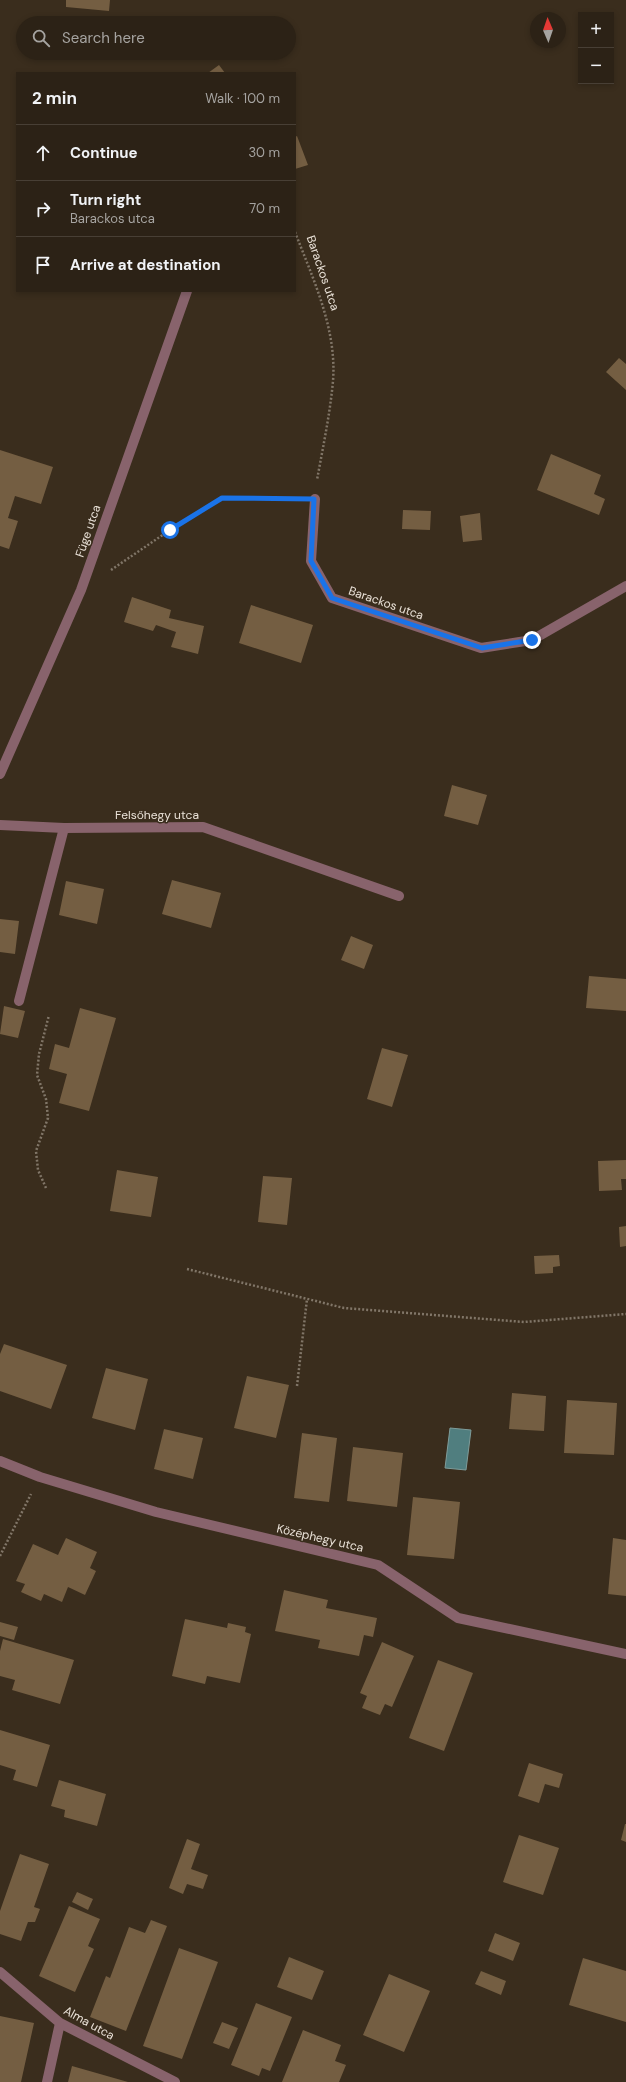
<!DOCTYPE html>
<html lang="en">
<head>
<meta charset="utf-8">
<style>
  :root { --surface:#2c2216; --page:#342a1f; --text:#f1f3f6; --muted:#a6a4a1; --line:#483f35 }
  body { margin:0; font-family:"DM Sans",sans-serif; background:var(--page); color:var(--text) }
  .controls { position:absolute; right:12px; top:12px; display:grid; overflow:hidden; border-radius:0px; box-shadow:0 2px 6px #0003 }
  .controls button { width:36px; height:36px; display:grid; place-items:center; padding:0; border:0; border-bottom:1px solid var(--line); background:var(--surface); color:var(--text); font:20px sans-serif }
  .compass { position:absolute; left:530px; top:12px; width:36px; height:36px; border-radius:50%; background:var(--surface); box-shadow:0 2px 6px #0003; rotate:358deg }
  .stop { position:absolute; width:12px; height:12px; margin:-9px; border:3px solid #1a73e8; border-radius:50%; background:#fff }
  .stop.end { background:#1a73e8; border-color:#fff; box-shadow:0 1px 4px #0008 }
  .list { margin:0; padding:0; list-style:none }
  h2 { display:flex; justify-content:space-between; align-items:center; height:52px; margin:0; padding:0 16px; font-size:17px }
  h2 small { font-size:13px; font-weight:400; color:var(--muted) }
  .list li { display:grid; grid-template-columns:26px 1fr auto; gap:12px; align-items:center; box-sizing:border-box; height:56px; padding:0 16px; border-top:1px solid var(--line) }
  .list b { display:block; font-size:15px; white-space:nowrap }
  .list p { margin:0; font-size:13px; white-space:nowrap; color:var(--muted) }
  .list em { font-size:13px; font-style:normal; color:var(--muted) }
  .icon { flex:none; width:22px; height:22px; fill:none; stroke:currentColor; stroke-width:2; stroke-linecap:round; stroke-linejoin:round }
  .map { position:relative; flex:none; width:626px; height:2082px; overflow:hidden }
  .search { position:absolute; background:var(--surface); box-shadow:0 2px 6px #0003; left:16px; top:16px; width:280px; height:44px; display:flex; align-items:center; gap:10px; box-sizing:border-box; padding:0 14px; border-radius:22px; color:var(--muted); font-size:15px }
  .panel { position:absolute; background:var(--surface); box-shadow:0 2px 6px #0003; left:16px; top:72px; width:280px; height:220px; border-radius:0px }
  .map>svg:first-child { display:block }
  .water { fill:#507e7f; stroke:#7e9c9a }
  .building { fill:#745e42 }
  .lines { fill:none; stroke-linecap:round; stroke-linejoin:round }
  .path { stroke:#817668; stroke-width:2.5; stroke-dasharray:2 2; stroke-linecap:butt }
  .street { stroke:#88636c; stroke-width:10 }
  .route { stroke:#1a73e8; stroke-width:5 }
  .labels { text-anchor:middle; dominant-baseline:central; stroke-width:3; stroke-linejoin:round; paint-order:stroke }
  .street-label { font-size:12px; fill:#eae2d8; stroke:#3a2d1d }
</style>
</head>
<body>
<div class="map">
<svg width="626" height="2082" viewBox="0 0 626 2082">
  <rect width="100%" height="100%" fill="#3a2d1d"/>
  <!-- water -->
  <path class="water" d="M450,1428l21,2 -5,40 -21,-2z"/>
  <!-- building -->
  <path class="building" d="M66,0h44l-1,11 -43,-4z
    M219,65l6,8h-17z
    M297,136l11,29 -13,4v-32z
    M619,358l7,6v26l-20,-18z
    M0,450l53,17 -12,37 -26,-8 -7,22 10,3 -9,28 -9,-3z
    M551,454l50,21 -7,19 11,5 -6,16 -62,-25z
    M403,510l28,1 -1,19 -28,-1z
    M480,513l2,27 -19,2 -3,-26z
    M132,597l39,13 -2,8 35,8 -6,28 -27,-7 5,-15 -20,-7 -3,6 -29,-9z
    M251,605l62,20 -12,38 -62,-20z
    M452,785l35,10 -9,30 -34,-9z
    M172,880l49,13 -10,35 -49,-14z
    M66,881l38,8 -7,35 -38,-9z
    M0,919l19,2 -4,33 -15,-2z
    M351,936l22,9 -9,24 -23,-9z
    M589,976l37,3v32l-40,-3z
    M4,1006l21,5 -7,27 -18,-4z
    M80,1008l36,10 -27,93 -30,-8 8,-29 -18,-5 6,-25 14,4z
    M382,1048l26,7 -16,52 -25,-8z
    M626,1160v19h-5l1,11 -23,1 -1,-30z
    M117,1170l41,7 -7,40 -41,-6z
    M263,1176l29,2 -5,47 -29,-3z
    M626,1226v20l-6,1 -1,-20z
    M559,1255l1,11 -7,1v6l-18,1 -1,-18z
    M4,1344l63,21 -16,44 -51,-18v-37z
    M106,1368l42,11 -13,51 -43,-12z
    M247,1376l42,9 -13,53 -42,-10z
    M512,1393l34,3 -2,35 -35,-2z
    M567,1400l50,3 -3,52 -50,-2z
    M164,1429l39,9 -10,41 -39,-10z
    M302,1433l35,5 -8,64 -35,-4z
    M353,1447l50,6 -6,54 -50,-6z
    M413,1497l47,5 -6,57 -47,-4z
    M66,1538l31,14 -7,16 6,3 -11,24 -17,-8 -6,15 -18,-8 -3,7 -20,-9 4,-8 -9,-3 17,-37 25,11z
    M613,1538l13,2v56l-18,-2z
    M284,1590l44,10 -2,8 51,10 -4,19 -9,-2 -5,21 -41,-8 2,-8 -45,-9z
    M185,1619l42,9 1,-5 18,4 -1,5 6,2 -11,49 -33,-7 -2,8 -33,-8z
    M0,1622l18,5 -4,13 -14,-4z
    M3,1639l71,21 -14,44 -48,-14 3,-10 -15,-4v-25z
    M382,1642l32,14 -22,51 -7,-3 -5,11 -18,-7 5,-12 -7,-3z
    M438,1660l35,13 -29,78 -35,-13z
    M0,1730l50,15 -13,42 -24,-7 3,-10 -16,-5z
    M529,1763l34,11 -4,14 -14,-4 -6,19 -21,-7z
    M59,1780l47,14 -9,32 -33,-9 1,-7 -14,-4z
    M625,1824h1v18l-5,-2z
    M519,1835l40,13 -16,47 -40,-13z
    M187,1839l13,5 -9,25 17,6 -5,14 -16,-5 -4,10 -14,-6z
    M20,1854l29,10 -15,43 6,2 -5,13h-7l-7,19 -21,-7v-23z
    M77,1892l16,7 -5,11 -16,-8z
    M69,1906l31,13 -12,27 6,3 -19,43 -36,-16z
    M151,1920l16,6 -41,105 -36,-14 16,-41 4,2 19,-51 16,6z
    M495,1933l25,10 -7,18 -25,-10z
    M179,1948l39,14 -36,97 -39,-13z
    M289,1957l35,14 -12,29 -35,-13z
    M583,1958l43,13v51l-57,-17z
    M481,1971l25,10 -5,14 -26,-11z
    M389,1974l41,17 -26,61 -41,-17z
    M256,2003l36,14 -22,54 -8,-3 -3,8 -28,-11z
    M0,2016l34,7 -13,59h-21z
    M222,2022l16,6 -9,21 -16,-6z
    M303,2030l38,15 -6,16 11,4 -7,17h-57z
    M72,2066l56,16h-60z"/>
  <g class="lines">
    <!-- path -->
    <path class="path" d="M295,232c18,47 42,97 38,149 -3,33 -10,66 -16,99
      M111,570l59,-40 52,-32 73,1
      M46,1188l-8,-18 -2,-19 12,-33 -2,-19 -9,-24 2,-21 10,-39
      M187,1269l157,39 180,14 102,-8
      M297,1386l10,-87
      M0,1556l31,-62"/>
    <!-- street -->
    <path class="street" d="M315,499l-4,62 21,37 149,50 51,-8 94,-54
      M0,774l81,-184 106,-299
      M0,825l64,3 139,-1 196,69
      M19,1001l45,-173
      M0,1461l40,16 116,35 222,53 80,53 168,36
      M0,1972l60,51 115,59
      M47,2082l13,-59"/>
  </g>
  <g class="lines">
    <!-- route -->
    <path class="route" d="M170,530l52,-32 92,1 -3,62 21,37 150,50 50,-8"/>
  </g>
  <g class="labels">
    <!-- street labels -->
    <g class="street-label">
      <text transform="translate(323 273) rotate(71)">Barackos utca</text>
      <text transform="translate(88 531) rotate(-71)">Füge utca</text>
      <text transform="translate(386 603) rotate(19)">Barackos utca</text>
      <text x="157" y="815">Felsőhegy utca</text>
      <text transform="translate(320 1538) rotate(13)">Középhegy utca</text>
      <text transform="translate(89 2023) rotate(29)">Alma utca</text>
    </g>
  </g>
</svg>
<div class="controls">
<button>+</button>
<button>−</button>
</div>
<svg class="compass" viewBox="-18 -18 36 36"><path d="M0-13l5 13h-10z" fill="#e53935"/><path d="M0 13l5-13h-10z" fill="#a6a4a1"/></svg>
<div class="stop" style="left:170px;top:530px"></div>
<div class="stop end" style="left:532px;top:640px"></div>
<div class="search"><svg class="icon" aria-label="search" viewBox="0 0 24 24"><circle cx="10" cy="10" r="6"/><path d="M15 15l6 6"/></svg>Search here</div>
<section class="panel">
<h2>2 min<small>Walk · 100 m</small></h2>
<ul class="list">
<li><svg class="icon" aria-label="ahead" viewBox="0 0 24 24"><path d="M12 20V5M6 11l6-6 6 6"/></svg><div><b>Continue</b></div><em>30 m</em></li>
<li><svg class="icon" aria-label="right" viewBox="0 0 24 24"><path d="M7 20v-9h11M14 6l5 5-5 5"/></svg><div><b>Turn right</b><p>Barackos utca</p></div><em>70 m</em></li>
<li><svg class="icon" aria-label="arrive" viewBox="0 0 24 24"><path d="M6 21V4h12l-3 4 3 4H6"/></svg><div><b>Arrive at destination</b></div></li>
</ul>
</section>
</div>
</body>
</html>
